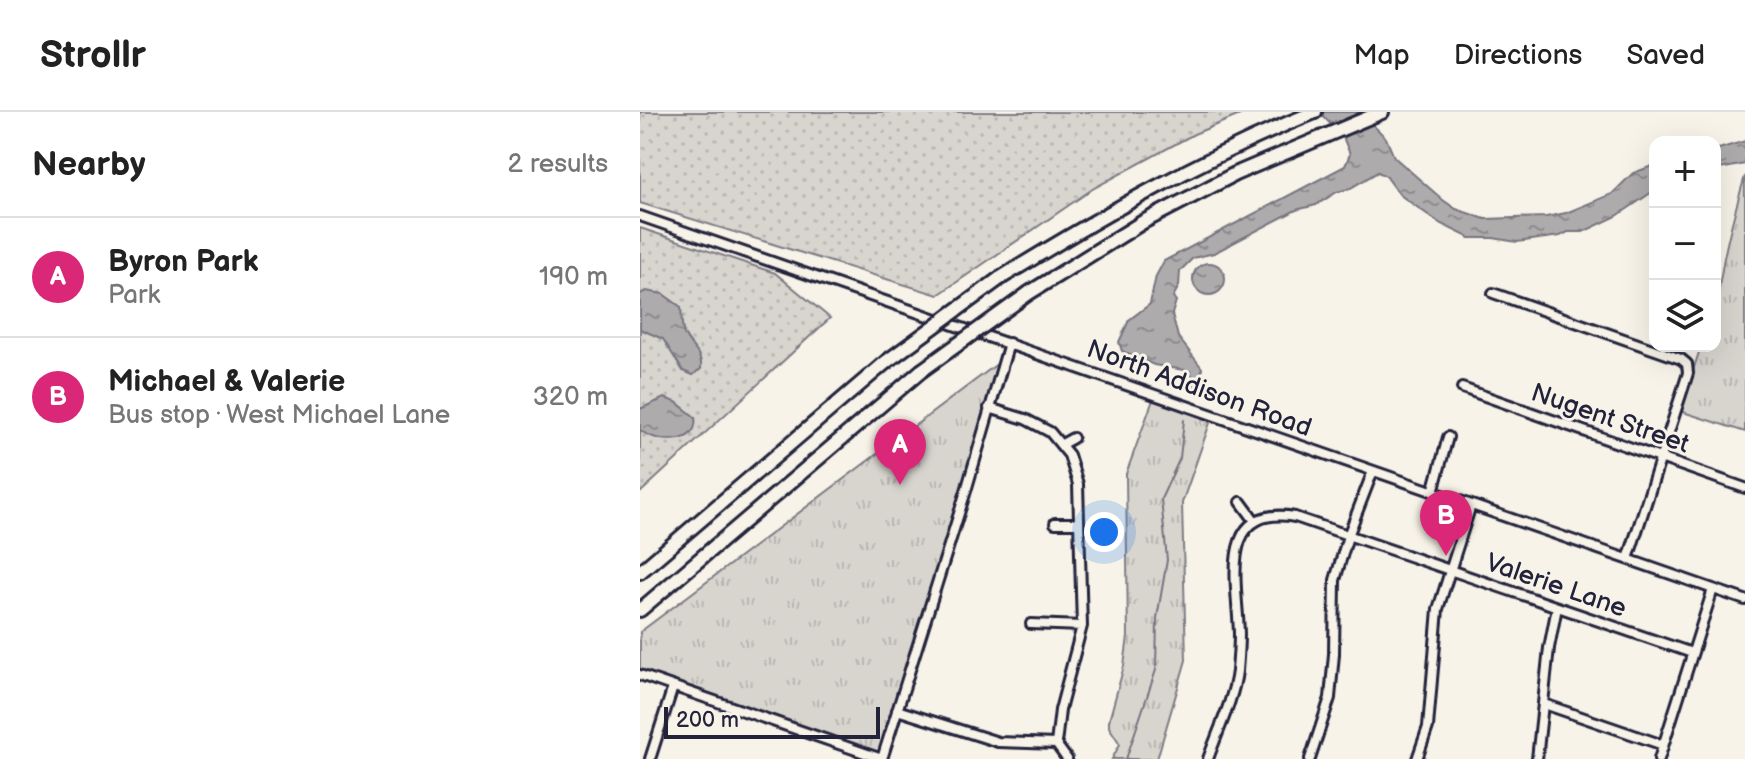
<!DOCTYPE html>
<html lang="en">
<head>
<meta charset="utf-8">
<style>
  :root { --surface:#fff; --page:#f2f2f2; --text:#222; --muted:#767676; --line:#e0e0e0; --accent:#db2777 }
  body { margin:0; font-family:"Balsamiq Sans",sans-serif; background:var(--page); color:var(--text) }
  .controls { position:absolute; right:24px; top:24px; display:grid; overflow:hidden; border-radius:16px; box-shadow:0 8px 32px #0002 }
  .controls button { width:72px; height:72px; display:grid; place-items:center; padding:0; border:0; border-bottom:2px solid var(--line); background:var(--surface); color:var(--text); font:40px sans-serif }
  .scale { position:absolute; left:24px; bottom:20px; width:216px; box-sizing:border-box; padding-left:8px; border:4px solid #22223b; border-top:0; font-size:22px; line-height:28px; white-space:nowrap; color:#22223b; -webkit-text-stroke:6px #f7f3e8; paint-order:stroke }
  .you { position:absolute; left:464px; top:420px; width:28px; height:28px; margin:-20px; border:6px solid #fff; border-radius:50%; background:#1a73e8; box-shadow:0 0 0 12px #1a73e833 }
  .badge { display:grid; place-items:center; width:52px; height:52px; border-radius:50%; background:var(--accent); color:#fff; font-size:26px; font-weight:700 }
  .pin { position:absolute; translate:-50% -66px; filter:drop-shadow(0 2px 4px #0008) }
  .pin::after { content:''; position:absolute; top:42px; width:28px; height:24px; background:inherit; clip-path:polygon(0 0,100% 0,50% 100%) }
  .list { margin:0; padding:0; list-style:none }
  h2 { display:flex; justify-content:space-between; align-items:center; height:104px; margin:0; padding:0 32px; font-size:34px }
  h2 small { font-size:26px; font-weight:400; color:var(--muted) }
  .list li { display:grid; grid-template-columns:52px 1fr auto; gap:24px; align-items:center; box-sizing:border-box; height:120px; padding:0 32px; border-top:2px solid var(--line) }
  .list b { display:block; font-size:30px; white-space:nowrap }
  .list p { margin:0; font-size:26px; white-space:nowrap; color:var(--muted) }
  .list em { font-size:26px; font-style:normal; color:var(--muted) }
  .icon { flex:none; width:44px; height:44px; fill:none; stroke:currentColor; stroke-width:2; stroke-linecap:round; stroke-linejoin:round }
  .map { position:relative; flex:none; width:1105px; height:647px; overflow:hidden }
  header { display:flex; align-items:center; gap:48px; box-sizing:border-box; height:112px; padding:0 40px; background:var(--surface); border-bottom:2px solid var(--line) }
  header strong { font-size:38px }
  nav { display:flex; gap:44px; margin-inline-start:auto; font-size:28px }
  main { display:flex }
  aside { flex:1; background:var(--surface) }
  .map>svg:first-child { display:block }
  .grass { fill:url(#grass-dots); stroke:#7d7c85; stroke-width:2 }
  .park { fill:url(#park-tufts); stroke:#7d7c85; stroke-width:2 }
  .water { fill:url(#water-ripples); stroke:#76747f; stroke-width:2 }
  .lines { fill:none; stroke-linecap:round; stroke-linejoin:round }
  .stream { stroke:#76747f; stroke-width:2 }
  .minor-casing { stroke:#22223b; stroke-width:14 }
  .highway-casing { stroke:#22223b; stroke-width:18 }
  .minor { stroke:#f7f3e8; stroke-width:8 }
  .highway { stroke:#f7f3e8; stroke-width:12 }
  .highway-bridge-casing { stroke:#22223b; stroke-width:18; stroke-linecap:butt }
  .highway-bridge { stroke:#f7f3e8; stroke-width:12 }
  .labels { text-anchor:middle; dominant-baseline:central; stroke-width:6; stroke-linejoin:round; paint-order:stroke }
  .street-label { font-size:26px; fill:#22223b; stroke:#f7f3e8 }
</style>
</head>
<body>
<header>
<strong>Strollr</strong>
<nav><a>Map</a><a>Directions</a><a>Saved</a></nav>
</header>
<main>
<aside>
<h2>Nearby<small>2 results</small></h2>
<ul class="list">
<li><span class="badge">A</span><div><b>Byron Park</b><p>Park</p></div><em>190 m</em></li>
<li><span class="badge">B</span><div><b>Michael &amp; Valerie</b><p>Bus stop · West Michael Lane</p></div><em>320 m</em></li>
</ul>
</aside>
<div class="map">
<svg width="1105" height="647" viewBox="0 0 1105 647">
  <defs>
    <pattern id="grass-dots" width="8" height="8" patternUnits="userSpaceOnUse" patternTransform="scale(2)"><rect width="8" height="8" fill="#d8d5cf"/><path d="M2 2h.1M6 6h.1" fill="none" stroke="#b9b7b3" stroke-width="1.8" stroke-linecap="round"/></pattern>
    <pattern id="park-tufts" width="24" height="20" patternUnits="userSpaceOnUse" patternTransform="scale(2)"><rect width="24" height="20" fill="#d8d5cf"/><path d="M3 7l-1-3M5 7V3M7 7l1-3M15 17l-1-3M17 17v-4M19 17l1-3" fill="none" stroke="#b9b7b3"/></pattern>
    <pattern id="water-ripples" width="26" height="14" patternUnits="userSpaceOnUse" patternTransform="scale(2)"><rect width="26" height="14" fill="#aeabad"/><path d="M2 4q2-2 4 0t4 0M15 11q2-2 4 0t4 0" fill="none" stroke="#8d8b8e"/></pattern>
  </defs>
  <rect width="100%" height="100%" fill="#f7f3e8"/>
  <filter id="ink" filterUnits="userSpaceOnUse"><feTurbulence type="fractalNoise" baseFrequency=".0125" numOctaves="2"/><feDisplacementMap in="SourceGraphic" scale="16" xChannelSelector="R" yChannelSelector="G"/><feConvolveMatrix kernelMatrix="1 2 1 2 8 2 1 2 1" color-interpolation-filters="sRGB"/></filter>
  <g filter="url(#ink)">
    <!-- grass -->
    <path class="grass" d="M0,0h607l-53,22 -100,54 -156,107 -298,-92z
      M0,116l135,45 55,45 -190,175z"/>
    <!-- park -->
    <path class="park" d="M1105,64v256l-65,-21 21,-65h14c0,-61 13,-112 30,-170z
      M365,246l-127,396 -238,-85v-37z
      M514,285l58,20 -30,86 4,157 -29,99h-45l8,-15 -11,-17v-6l15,-55 4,-29 -2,-163z"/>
    <!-- water -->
    <path class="water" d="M679,0h41l26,26 8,19 49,43 13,9 29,10 61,-2 20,-4 46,-19 21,-21 22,-8v25l-38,26 -34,16h-15l-8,4 -43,6 -24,-4h-23l-29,-14 -41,-29 -14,-19 -8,-4 -29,17 -12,3 -21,13 -20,5 -82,43 -21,5 -13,13 -1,15 -6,11 3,4 -4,13 6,23 24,31 -3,25 -9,-3 3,-12 -3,-7 -36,-6 -32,-14 -3,-9 10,-22 21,-16 6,-28 8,-15 181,-95 5,-12 -7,-17z
      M1105,29v23l-30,6v-20z
      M553 167a16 16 0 1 1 32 0a16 16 0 1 1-32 0Z
      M6,179l17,3 18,13c1,9 0,19 3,27 6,14 19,18 17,35l-8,6 -10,-4 -20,-32 -23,-10v-35z
      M24,286l12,4 19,15c5,30 -40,26 -55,13v-21z"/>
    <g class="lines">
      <!-- stream -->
      <path class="stream" d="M486,647l30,-89 1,-52 10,-58 -6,-61 19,-41 4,-38"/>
      <defs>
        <path id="minor" d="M0,104l1105,384
          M853,181l188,66 6,5 1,9 -60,186
          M822,276l283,100
          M349,296l36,11 25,13 19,23 9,29 4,142 -22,84 -4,34 11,15
          M422,332l11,-6
          M793,380l15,-55
          M601,390l14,19
          M415,411h24
          M391,512l51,2
          M0,563l242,84
          M904,592l119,41
          M257,598l101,32 58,2
          M10,647l23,-72
          M242,647l84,-268 43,-148
          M568,647c9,-26 26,-61 29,-88 1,-12 2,-25 2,-37 -1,-48 -23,-130 56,-117l397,136
          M670,647l20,-61 4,-44 1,-74 13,-44 25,-65
          M777,647l11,-32 10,-118 33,-104
          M897,647l12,-111 8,-41
          M1019,647l54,-170"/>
        <path id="highway" d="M359,167c102,-63 204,-122 316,-167
          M389,181l114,-71 92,-48 147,-62
          M0,460l246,-210
          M0,498l281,-239"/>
      </defs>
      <!-- minor casing -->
      <use href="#minor" class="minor-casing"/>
      <!-- highway casing -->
      <use href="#highway" class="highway-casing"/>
      <!-- minor -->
      <use href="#minor" class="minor"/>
      <!-- highway -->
      <use href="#highway" class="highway"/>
      <defs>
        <path id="highway-bridge" d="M246,250l113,-83
          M281,259l108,-78"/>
      </defs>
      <!-- highway-bridge casing -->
      <use href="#highway-bridge" class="highway-bridge-casing"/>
      <!-- highway-bridge -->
      <use href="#highway-bridge" class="highway-bridge"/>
    </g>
  </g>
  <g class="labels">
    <!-- street labels -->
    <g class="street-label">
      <text transform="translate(559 277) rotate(20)">North Addison Road</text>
      <text transform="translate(970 307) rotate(19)">Nugent Street</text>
      <text transform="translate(916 474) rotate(19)">Valerie Lane</text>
    </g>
  </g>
</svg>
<div class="controls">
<button>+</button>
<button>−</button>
<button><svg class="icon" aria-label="layers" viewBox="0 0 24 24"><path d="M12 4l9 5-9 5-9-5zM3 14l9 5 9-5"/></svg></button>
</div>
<div class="scale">200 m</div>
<div class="you"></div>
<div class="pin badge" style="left:260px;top:373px">A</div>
<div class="pin badge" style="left:806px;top:444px">B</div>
</div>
</main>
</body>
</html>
